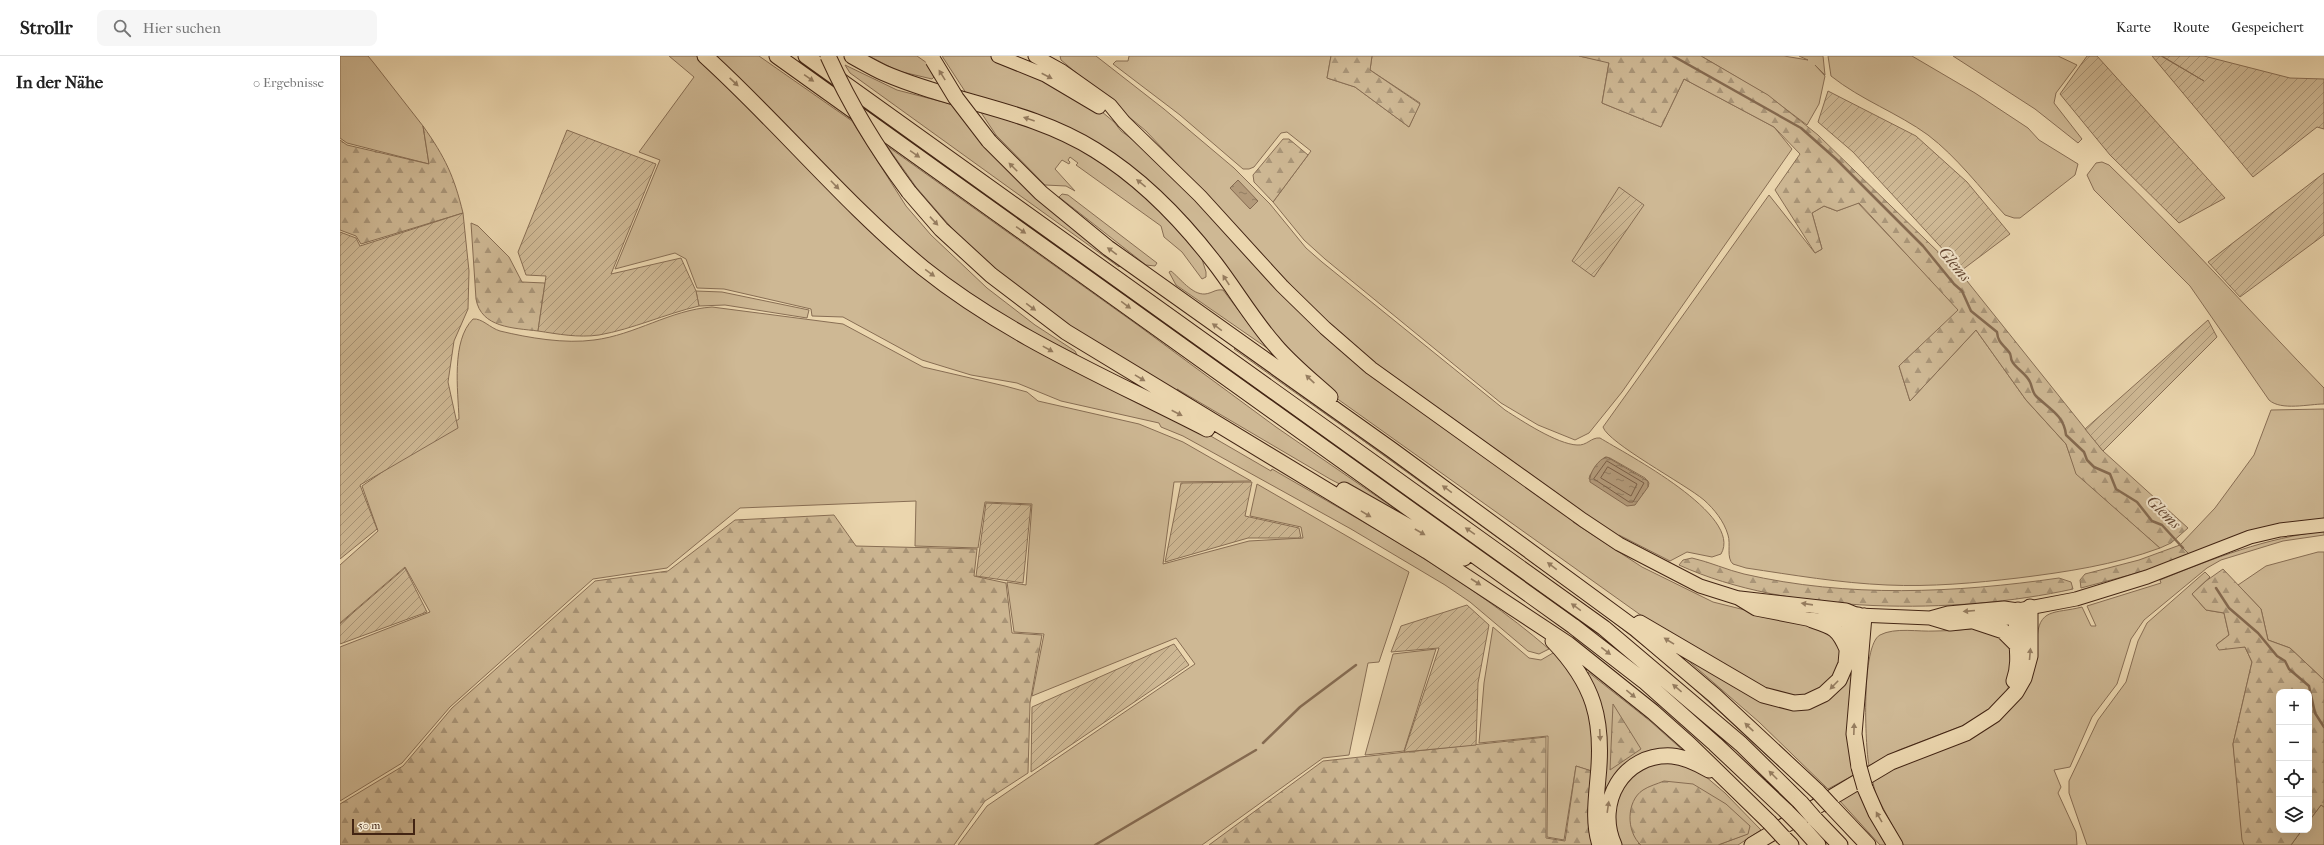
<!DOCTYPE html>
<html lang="de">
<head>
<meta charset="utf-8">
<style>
  :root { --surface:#fff; --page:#f6f6f6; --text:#222; --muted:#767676; --line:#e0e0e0 }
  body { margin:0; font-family:"IM FELL French Canon",serif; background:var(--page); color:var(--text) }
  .controls { position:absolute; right:12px; bottom:12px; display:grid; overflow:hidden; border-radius:8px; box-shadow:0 4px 16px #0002 }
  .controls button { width:36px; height:36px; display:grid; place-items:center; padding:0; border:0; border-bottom:1px solid var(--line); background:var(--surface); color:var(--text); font:20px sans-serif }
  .scale { position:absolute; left:12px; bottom:10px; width:63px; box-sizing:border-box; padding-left:4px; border:2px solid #422413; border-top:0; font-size:11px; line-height:14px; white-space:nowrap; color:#422413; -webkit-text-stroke:3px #f2e4ca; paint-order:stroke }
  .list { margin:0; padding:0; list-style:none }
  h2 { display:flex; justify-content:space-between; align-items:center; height:52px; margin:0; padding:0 16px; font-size:17px }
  h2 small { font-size:13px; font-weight:400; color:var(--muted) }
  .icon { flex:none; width:22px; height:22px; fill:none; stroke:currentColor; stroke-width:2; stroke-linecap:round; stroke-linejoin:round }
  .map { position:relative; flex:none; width:1984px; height:789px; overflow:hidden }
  header { display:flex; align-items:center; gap:24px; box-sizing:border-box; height:56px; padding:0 20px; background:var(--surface); border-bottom:1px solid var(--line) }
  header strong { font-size:19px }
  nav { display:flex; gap:22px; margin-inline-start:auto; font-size:14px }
  .search { width:280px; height:36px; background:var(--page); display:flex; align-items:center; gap:10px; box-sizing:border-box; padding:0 14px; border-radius:8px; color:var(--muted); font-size:15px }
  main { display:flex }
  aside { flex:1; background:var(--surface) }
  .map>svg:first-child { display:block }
  .grass { fill:#ceb894; stroke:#886e54; fill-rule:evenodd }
  .forest { fill:url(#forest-firs); stroke:#886e54 }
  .garden { fill:url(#garden-furrows); stroke:#886e54 }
  .water { fill:url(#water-ripples); stroke:#856a50 }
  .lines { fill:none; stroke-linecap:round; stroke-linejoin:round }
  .shore { stroke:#7a5e46; stroke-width:1 }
  .stream { stroke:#856a50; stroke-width:2.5 }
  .major-casing { stroke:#422413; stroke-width:15 }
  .highway-casing { stroke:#422413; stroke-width:17 }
  .major { stroke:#ebd6ae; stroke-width:13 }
  .highway { stroke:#ebd6ae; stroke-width:15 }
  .highway-bridge-casing { stroke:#422413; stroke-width:17; stroke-linecap:butt }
  .highway-bridge { stroke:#ebd6ae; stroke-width:15 }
  .oneway { fill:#967d60 }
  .labels { text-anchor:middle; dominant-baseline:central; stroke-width:4; stroke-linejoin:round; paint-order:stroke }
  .water-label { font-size:16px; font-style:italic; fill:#644732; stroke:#f2e4ca }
</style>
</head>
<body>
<header>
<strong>Strollr</strong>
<div class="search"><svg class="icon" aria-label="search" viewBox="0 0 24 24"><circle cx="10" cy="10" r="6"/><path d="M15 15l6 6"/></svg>Hier suchen</div>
<nav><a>Karte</a><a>Route</a><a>Gespeichert</a></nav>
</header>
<main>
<aside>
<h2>In der Nähe<small>0 Ergebnisse</small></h2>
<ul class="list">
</ul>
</aside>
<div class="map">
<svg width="1984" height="789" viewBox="0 0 1984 789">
  <defs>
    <pattern id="forest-firs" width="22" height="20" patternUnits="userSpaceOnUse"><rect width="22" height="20" fill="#ceb894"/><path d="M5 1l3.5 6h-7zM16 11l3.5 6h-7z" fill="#a99578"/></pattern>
    <pattern id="garden-furrows" width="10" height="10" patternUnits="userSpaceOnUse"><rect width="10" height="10" fill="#ceb894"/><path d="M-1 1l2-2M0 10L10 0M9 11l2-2" fill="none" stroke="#a99578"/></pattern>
    <pattern id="water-ripples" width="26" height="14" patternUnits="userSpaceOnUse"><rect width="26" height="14" fill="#b29979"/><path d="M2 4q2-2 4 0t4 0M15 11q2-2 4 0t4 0" fill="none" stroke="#927d62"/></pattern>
  </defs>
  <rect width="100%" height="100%" fill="#ebd6ae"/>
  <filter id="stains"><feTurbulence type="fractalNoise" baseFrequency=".005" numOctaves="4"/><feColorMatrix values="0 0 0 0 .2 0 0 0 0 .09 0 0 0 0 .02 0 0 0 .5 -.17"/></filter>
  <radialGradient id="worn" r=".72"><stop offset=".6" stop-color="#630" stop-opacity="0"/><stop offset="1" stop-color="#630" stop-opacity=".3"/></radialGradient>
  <!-- grass -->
  <path class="grass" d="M0,0h28l5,6 50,64 6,38 -82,-21 -7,-5z
    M329,0h28l10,9 197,193 367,213 1,-2c96,56 196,110 277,180l-10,5 -11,-3 -58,-49 -25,-17 -94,-56 -168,-93 -22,-9 -2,-4 -98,-22 -44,-18 -46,-8 -49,-15 -79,-43 -31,-1 -1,-7 -87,-20 -27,-1 -11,-29 -11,-6 -60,16 45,-109 -21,-8 55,-75z
    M375,0h44l93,65 54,85 25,29 56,53 48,37 40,26 2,4 -60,-31 -65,-42 -70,-57z
    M529,0h48l10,7 7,14 -2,2 -34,-8z
    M602,0h49l37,14 73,41 13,11 7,9 23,17 24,22 120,128 286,222 -1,2 69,45 71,35 40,10 59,11 27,16 2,28 -27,28 -36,2 -136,-81 -303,-216 -31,-26 -178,-204 -162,-74z
    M720,0h36l68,53 70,59 36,36 36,44 16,14 183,148c17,11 52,34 72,35 10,1 14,-8 23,-7 26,16 144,77 121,116l-9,3 -25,-5 -17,9 -51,-26 -1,1 -39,-25 -205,-147 -51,-45 -177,-188 -85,-71zM1265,401l5,1 35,20 4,5 -1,4 -59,-8 1,-4z
    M789,0h202l-4,22 28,9 54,40 11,-24 -50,-33 2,-14h207l30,6 -7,41 59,24 23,-48 90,48 18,22 -170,243 -33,41 -14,7 -37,-15 -37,-22 -176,-144 -21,-19 -31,-38 38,-51 -24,-19 -6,1 -27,34 -5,2h-6l-63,-54 -67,-51 3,-3h12z
    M1361,0h83l24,4 -9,-4h24l2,19 -10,-10 10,11 -6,28 -12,21 -40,-30z
    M1488,0h84l63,37 53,35 11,12 39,24 -3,11 -55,43h-6l-9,-3c-25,-27 -48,-58 -77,-80 -30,-22 -67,-35 -97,-59z
    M1613,0h105l19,9 -21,28 -2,10 28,36 -4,4 -43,-34z
    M505,9l52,25 54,14 32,41 51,51 86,70 -1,1 -269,-194z
    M640,55l60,20 29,12 42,26 42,34 48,53 5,16v5l-4,2 -20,-27 -18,-15 -3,-11 -85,-61 2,-2 -8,-6 -2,3 2,2 -1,2 -7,-4 -7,9 20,22 -9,-5 -21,-1 -49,-50z
    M547,90l252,180 137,101 141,97 -87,-45 -153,-90 39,26 -151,-92 -52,-39 -50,-43 -47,-54z
    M1762,106l7,3c75,72 143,149 215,223v16c-15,0 -43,7 -55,-4l-79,-114 -96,-96 -7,-15 9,-12z
    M722,138l6,1 89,68 -2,3 -9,-1 -87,-68z
    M1429,139l46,58 7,-4 -10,-36 12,-7 13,5 21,-8 101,107 -60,56 11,35 66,-71 50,70 40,44 11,30 83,74c-46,17 -94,24 -142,30 -43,5 -87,9 -131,7 -47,-2 -94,-10 -141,-17l-13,-4c-7,-6 -2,-20 -5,-29 -4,-14 -14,-26 -24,-35 -19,-16 -96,-57 -101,-73z
    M831,215c9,7 21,24 34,23 8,-1 10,-5 18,-4l44,58 -91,-63 -7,-13z
    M356,235l26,1 87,18 -2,8 -82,-13 -26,1z
    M372,251l131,17 80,43 82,19 22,6 11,9 101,23 44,18 68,39 -77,1 -11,82 86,-23 54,-3 -2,-11 -51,-11 7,-32 152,88 -30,90 -11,1 -19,92 -26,3 -121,87h-244l29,-39 208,-142 -19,-26 -144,58 12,-62 -30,-2 -7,-50 19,3 6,-81 -47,-2 -7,46 -63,-2 1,-45 -176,7 -73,60 -74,11 -143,128 -48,56 -62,38v-154l90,-35 -25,-45 -65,56v-58l38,-34 -16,-45 97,-67c-1,-29 -8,-78 14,-100 9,-1 17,9 27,12 29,7 65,13 94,9 41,-5 76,-30 118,-33z
    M895,292l396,286 125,107 55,55c-60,-54 -117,-111 -181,-161 -128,-100 -264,-191 -396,-286z
    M1984,353v110l-87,17 -48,18 -9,-9 35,-37 39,-53 17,-45z
    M1984,475v4l-41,6 -62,19 -14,8 -63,52 -13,19 -14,45 -25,33 -22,50 -16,3 7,17 -3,6 18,39 1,13h-174l-27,-50 -4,-16 117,-53 48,-85c1,-34 18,-27 45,-34l9,19h5l-9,-20 74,-23 -1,-3c54,-22 106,-42 164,-49z
    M1978,496h6v128l-34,-32 -22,-8 -7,-31 -23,-24 28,-19z
    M1865,516l5,5 -18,17 14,16 18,3 5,22 -12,9 28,3 7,15 -19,82 11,101h-157l-18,-52v-12l29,-61 28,-38 12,-41 9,-18z
    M1153,571l36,31 12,2 12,-7 9,9 1,-2 27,48 4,64 -18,-6 -12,74 -17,-3 1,-101 -69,7 5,-60z
    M1644,572l26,15 1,39 -6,12 -25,25 -81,31 -30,16c-4,-21 -8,-121 11,-131 15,-8 39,-3 55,-4 16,0 32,-2 49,-3z
    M1096,593l-32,102 -39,4 28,-101z
    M1344,601l102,49 61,-32h6l1,101 -26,14 -69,-67z
    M1248,616l62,49 37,33h-37l-47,50z
    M1329,704l29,10 27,23 36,37 -23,15h-20l29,-11 -109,9 3,2h-22l-7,-16 7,-39 18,-20z
    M1518,732l31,57h-9l-41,-45z
    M1981,749l3,2v38h-33l11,-15h7v-9z"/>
  <!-- forest -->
  <path class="forest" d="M991,0h41l-2,14 50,34 -11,23 -54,-40 -28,-9z
    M1239,0h122l67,39 50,40 145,141 140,175 85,77 -17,15 -11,5 -84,-74 -10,-30 -40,-44 -50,-70 -66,71 -11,-35 59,-56 -99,-107 -22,8 -13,-5 -12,7 10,36 -7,4 -40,-63 25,-36 -26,-27 -90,-48 -23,48 -59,-24 7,-40z
    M83,70c22,31 31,50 40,87l-102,31 -5,-8 -16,-6v-90l7,5 82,19z
    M943,83h6l19,16 -35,47 -19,-20 -1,-7z
    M131,167l7,3 31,31 13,25 23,1 -7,48c-24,-3 -57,-3 -62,-32z
    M494,459l22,31 121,3 -3,27 32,7 6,50 30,2 -12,68 -2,70 -43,28 -31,44h-614v-41l63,-38 49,-58 143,-127 73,-10 67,-51z
    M1840,489l9,9 -37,15 -71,19 -1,-8 5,-6 54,-14z
    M1352,502c18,4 35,12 52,16 104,24 211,19 315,4l12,4 2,7c-117,26 -285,26 -394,-24l4,-5z
    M1883,513l38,40 7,31 22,8 34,32v127l-3,-2 -12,16v-129h-30v138h23l-11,15h-47l-2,-5 -9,-96 19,-82 -7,-15 -26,3 -3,-5 13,-10 -5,-22 -18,-3 -14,-16 14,-13z
    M1273,648l28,45 -31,21z
    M1206,681v101l19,3 11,-75 19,6 1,73h-387l114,-84z
    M1324,725l29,3 33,20 24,22 -2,8 -30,11h-77c-15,-13 -15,-44 2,-55 6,-4 14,-6 21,-9z"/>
  <!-- garden -->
  <path class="garden" d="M1747,0h10l128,142 -46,25 -69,-68 -50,-61z
    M1812,0h9l43,25 -42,-25h42l86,22 34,1v50l-7,-2 -64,50z
    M1488,35l88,45 51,46 43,52 -48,36 -109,-118 -35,-30z
    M227,74l89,34 -45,110 70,-16 15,33 3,15c-34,8 -66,23 -100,29 -21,3 -41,-1 -61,-4l8,-55 -20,-1 -8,-23z
    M1984,117v62l-84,62 -32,-35z
    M1279,131l25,18 -50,72 -22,-16z
    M123,157l6,58 -1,38 -14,32 -6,41 10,46 -98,57 17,44 -37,30v-327l16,6 4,8z
    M1868,264l9,17 -114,114 -18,-22z
    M912,426l-7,34 54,12 2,10h-53l-83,24 16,-79z
    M646,447l45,2 -8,78 -47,-7z
    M65,512l22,44 -87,32v-20z
    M1127,549l22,20 -11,58 -2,62 -72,7 35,-104 -48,4 10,-26z
    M834,588l15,21 -158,107 1,-65z"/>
  <!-- water -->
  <path class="water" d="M898,124l20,21 -8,8 -20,-21z
    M1267,401l41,24v6l-13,18 -8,1 -37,-24c-2,-8 9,-24 17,-25z"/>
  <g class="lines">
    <!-- shore -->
    <path class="shore" d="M1267,405l37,22 -11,19h-4l-35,-23z
      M1268,411l29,17 -6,12 -30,-18z"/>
    <!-- stream -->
    <path class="stream" d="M1333,0l128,72 35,31 87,87 31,38 8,7 9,20 26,21c1,11 6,12 12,20 3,3 1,6 3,9 3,7 14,12 18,21 2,4 2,10 6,14 12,12 28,19 30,39l18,17 3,8 7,7 16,7 6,15 21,13 15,19 10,4 21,23
      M1876,532l13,20 29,25 19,23 8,5 4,8 20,17 6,27 9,14
      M923,687l37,-36 56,-42
      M755,789l161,-95"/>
    <defs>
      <path id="major" d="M658,0l47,19 54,32
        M695,0l27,15 48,34 14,17 76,74 82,90 43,42 46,40 212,152 36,24 81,42 38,12 18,11 56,11h37l9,-5
        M1400,542l106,12 12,5 72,3 20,6 59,-6 9,-8
        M1590,562l18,-5 56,-5 14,2 58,-11 71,-22 103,-40 30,-7 44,-5"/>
      <path id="highway" d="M365,0c75,68 140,148 218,212 86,69 187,111 284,161
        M437,0l796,570 71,55 71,63 72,68
        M466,0l798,572 137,116 60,59
        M512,0c11,6 21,12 32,17 69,30 146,36 211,77 47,29 85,68 119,112 21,27 38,57 61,83 16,19 36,35 55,52
        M649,85l52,52 67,55 284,202 244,179 78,66 104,97
        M569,136l32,37 50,46 75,57 361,219 141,93 85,68 36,32 80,78
        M1004,434l120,68
        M1472,564c21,7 26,8 35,29
        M1636,566l27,9 14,14
        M1300,567l123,72 31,8 13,-1 17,-8 15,-14 7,-16 3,-35 9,-14
        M1213,585c41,43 51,78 45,137 -2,23 -5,45 2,67
        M1674,625c9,-24 -2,-48 4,-71
        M1519,711l-5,-33 10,-118
        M1525,732l11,25 19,32
        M1492,751l36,38
        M1474,762l26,27
        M1461,770l17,19
        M1443,781l8,8
        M1274,789c-19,-42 9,-92 58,-89 13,1 25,7 37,14
        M1412,789l139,-83 75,-29 28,-18 22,-23 8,-14 6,-22v-49"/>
    </defs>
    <!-- major casing -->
    <use href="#major" class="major-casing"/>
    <!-- highway casing -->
    <use href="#highway" class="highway-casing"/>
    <!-- major -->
    <use href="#major" class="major"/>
    <!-- highway -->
    <use href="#highway" class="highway"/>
    <defs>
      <path id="highway-bridge" d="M488,0c22,49 49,93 81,136
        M593,4l23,38 33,43
        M1519,711l6,21
        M1478,736l14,15
        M1461,747l13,15
        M1447,756l14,14
        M1429,766l14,15"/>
    </defs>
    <!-- highway-bridge casing -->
    <use href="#highway-bridge" class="highway-bridge-casing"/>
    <!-- highway-bridge -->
    <use href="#highway-bridge" class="highway-bridge"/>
  </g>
  <!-- one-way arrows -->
  <defs><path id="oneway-solid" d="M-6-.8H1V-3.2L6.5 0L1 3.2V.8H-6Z"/></defs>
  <g class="oneway">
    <use href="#oneway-solid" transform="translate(602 19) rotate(-122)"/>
    <use href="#oneway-solid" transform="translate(707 20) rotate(27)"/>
    <use href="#oneway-solid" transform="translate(469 22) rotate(35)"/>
    <use href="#oneway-solid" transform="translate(394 26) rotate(43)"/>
    <use href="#oneway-solid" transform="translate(689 63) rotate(-161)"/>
    <use href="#oneway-solid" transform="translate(575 98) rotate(35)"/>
    <use href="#oneway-solid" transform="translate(673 111) rotate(-135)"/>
    <use href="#oneway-solid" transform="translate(801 127) rotate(-141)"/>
    <use href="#oneway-solid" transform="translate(495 129) rotate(46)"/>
    <use href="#oneway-solid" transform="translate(594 165) rotate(47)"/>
    <use href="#oneway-solid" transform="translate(681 174) rotate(35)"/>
    <use href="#oneway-solid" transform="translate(772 195) rotate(-144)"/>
    <use href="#oneway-solid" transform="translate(590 217) rotate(36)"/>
    <use href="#oneway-solid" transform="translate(886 224) rotate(-123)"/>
    <use href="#oneway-solid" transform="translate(786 249) rotate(36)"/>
    <use href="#oneway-solid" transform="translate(691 251) rotate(36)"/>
    <use href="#oneway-solid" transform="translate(877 271) rotate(-144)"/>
    <use href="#oneway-solid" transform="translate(708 293) rotate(29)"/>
    <use href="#oneway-solid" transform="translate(800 322) rotate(31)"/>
    <use href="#oneway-solid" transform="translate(970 323) rotate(-137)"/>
    <use href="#oneway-solid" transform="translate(837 357) rotate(27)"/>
    <use href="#oneway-solid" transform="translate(1107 433) rotate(-144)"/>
    <use href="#oneway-solid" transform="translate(1026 458) rotate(31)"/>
    <use href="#oneway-solid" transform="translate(1130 475) rotate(-145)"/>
    <use href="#oneway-solid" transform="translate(1080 476) rotate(30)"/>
    <use href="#oneway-solid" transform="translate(1212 510) rotate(-143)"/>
    <use href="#oneway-solid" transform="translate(1136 526) rotate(33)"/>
    <use href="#oneway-solid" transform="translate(1467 548) rotate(-172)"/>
    <use href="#oneway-solid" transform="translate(1236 551) rotate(-144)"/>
    <use href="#oneway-solid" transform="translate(1629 555) rotate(175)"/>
    <use href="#oneway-solid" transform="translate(1329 585) rotate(-148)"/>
    <use href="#oneway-solid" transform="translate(1266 595) rotate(38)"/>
    <use href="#oneway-solid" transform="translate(1690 598) rotate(-85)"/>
    <use href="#oneway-solid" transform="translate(1494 629) rotate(134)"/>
    <use href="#oneway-solid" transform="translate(1337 632) rotate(-140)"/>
    <use href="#oneway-solid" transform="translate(1291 638) rotate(39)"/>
    <use href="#oneway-solid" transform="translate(1409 671) rotate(-137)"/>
    <use href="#oneway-solid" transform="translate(1514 673) rotate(-88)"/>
    <use href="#oneway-solid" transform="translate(1260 679) rotate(87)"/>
    <use href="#oneway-solid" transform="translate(1433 719) rotate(-135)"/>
    <use href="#oneway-solid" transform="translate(1268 751) rotate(-82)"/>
    <use href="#oneway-solid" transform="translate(1539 761) rotate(-120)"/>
  </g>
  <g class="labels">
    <!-- water labels -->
    <g class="water-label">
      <text transform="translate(1615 208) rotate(50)">Glems</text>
      <text transform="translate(1824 456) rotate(44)">Glems</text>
    </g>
  </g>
  <rect width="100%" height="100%" filter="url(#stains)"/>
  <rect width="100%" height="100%" fill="url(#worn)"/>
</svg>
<div class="controls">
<button>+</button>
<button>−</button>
<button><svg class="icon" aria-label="locate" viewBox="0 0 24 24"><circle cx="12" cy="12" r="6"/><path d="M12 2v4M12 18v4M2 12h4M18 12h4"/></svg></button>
<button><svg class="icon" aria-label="layers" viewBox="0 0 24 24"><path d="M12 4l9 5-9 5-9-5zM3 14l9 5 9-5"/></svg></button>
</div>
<div class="scale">50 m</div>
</div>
</main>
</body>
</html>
